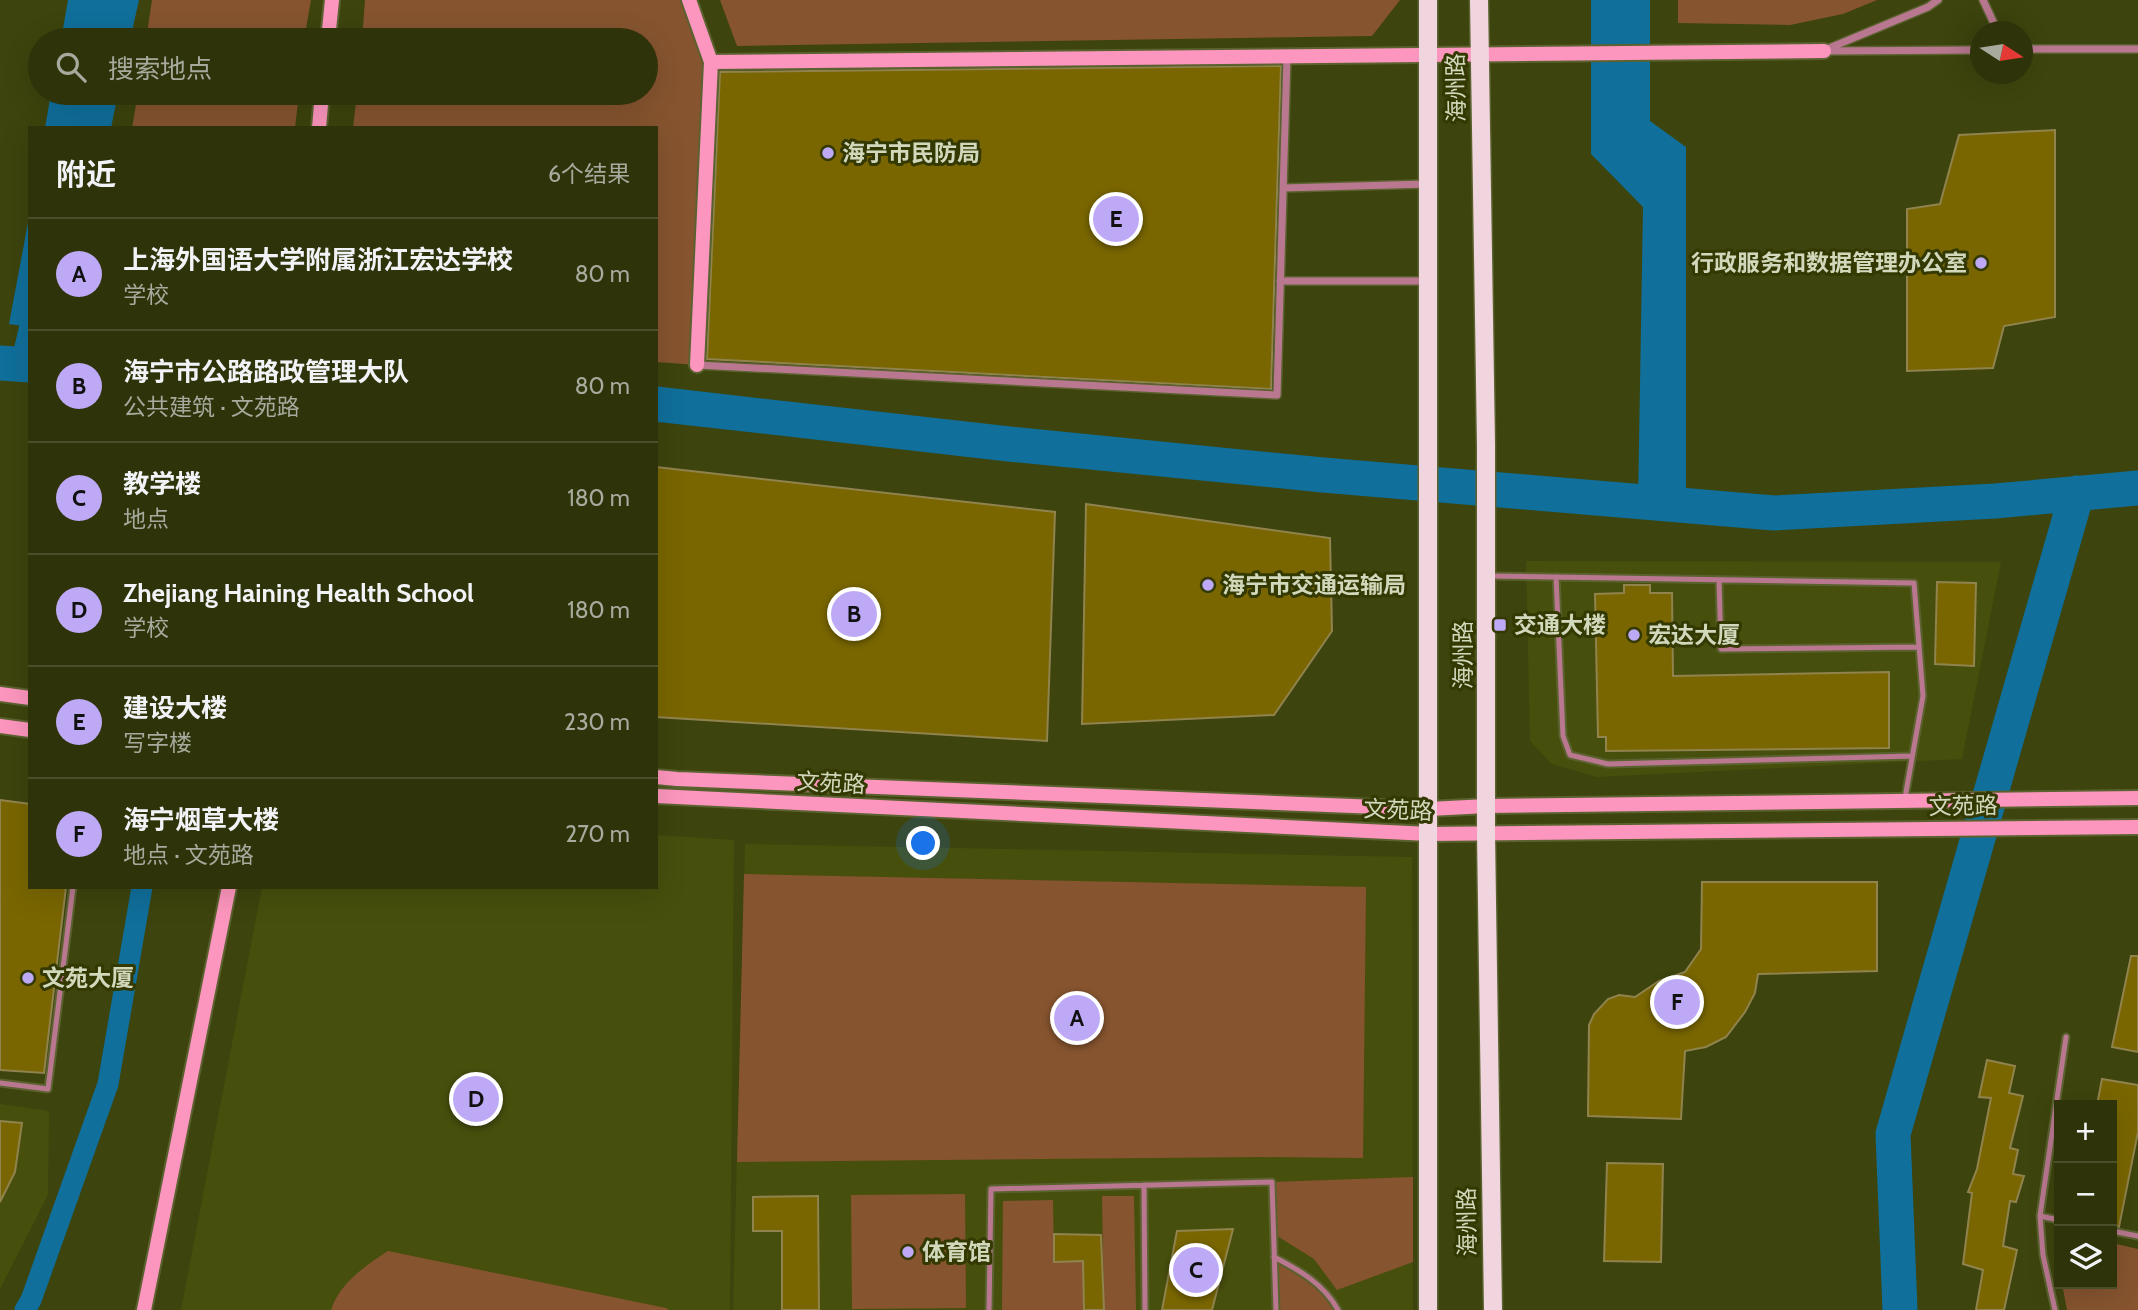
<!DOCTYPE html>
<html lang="zh">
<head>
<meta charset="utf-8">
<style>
  :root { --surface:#2e330a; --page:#363b13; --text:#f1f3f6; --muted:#a7aa9c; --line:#494e2b; --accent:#bda9f5 }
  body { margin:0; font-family:Cabin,"Noto Sans SC",sans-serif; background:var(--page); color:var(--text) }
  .controls { position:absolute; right:21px; bottom:21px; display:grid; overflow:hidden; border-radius:0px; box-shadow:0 7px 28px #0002 }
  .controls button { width:63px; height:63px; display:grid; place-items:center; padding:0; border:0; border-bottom:2px solid var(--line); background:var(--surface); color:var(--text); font:35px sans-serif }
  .compass { position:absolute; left:1970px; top:21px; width:63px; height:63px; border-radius:50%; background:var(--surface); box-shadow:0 7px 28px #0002; rotate:102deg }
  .you { position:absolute; left:924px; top:844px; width:24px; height:24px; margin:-18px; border:5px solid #fff; border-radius:50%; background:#1a73e8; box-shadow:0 0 0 10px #1a73e833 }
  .badge { display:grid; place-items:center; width:46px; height:46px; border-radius:50%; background:var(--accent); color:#111; font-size:23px; font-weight:700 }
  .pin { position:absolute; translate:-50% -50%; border:4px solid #fff; box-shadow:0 2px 7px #0006 }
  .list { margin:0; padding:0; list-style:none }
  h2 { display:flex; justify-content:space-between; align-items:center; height:91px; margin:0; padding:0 28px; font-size:30px }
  h2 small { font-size:23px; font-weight:400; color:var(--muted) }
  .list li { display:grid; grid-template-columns:46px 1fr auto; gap:21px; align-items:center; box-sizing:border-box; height:112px; padding:0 28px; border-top:2px solid var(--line) }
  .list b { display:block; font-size:26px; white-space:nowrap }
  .list p { margin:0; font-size:23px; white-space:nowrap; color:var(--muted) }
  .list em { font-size:23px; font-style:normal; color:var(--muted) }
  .icon { flex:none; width:38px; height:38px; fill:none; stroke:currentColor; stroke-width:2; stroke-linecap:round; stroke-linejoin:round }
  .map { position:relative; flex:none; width:2138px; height:1310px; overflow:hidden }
  .search { position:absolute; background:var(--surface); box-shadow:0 7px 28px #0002; left:28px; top:28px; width:630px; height:77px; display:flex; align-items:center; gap:18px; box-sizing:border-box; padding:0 24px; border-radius:38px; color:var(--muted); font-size:26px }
  .panel { position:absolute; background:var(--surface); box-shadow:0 7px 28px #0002; left:28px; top:126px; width:630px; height:763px; border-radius:0px }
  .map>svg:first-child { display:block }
  .built { fill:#474f0d }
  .green { fill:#86542f }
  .water { fill:#106f9b }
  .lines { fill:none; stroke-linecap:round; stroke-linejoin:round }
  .canal { stroke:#106f9b; stroke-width:21 }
  .river { stroke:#106f9b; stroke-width:35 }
  .building { fill:#796600; stroke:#90834d; stroke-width:2 }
  .lane-casing { stroke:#5b6230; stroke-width:9 }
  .street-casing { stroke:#5b6230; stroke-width:10 }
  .secondary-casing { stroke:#5b6230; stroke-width:18 }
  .primary-casing { stroke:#5b6230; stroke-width:21 }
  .lane { stroke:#b97890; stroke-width:5 }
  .street { stroke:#b97890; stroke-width:7 }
  .secondary { stroke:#fd96be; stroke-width:14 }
  .primary { stroke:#f1d5de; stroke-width:18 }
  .poi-dot { fill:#bda9f5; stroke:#333900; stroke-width:2.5 }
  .labels { text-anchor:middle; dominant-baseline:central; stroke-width:6; stroke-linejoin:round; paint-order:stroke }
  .street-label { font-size:23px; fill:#d2d8bc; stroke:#333900 }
  .poi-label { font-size:23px; font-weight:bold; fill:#d2d8bc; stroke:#333900; text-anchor:start }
</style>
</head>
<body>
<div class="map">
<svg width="2138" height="1310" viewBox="0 0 2138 1310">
  <rect width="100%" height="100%" fill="#3d440d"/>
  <!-- built -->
  <path class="built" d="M1526,561l475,1 -39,197 -365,18 -45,-13 -22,-23z
    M656,835l78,5 -4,470h-549l81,-423h394z
    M745,844l667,13 1,453h-680z
    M0,1104l49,7 -1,84 -48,94z"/>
  <!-- green -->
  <path class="green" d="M152,0h159l-7,40h-158z
    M365,0h324l22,62 -14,303 -41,-3v-234h-303l4,-35h289v-53h-284z
    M720,0h680l-28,36 -635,10z
    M1678,0h199l-34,14 -53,11 -112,-2z
    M138,93h161l-4,35h-163z
    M744,874l622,13 -3,271 -104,-1 -522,5z
    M1413,1177v85l-76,28 -23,-31 -40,-25 -2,-52z
    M965,1194l1,114 -114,1 -1,-114z
    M1102,1196h32l2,114h-32z
    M1053,1200l1,62 29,-1 1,49h-82l1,-109z
    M2112,1243l26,6v61h-71l-5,-26h50z
    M388,1251l278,57 3,2h-338c8,-26 35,-45 57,-59z
    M1274,1257l37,21 27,32h-62z"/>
  <!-- water -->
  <path class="water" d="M68,0h71l-9,40h-69z
    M1591,0h59v121l36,26v358l-48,-3 5,-295 -52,-53z
    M51,93h67l-7,35h-66z
    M30,212v115l-21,-3z"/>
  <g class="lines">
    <!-- canal -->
    <path class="canal" d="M21,364l9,-38
      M25,1310l6,-10 77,-216 34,-197"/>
    <!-- river -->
    <path class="river" d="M0,363l30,2
      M656,404l353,40 314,31 451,38 221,-12 143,-13
      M1900,1310l-7,-176 184,-641"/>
  </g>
  <!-- building -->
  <path class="building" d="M1281,66l-10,323 -564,-30 13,-287z
    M2055,130v187l-51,9 -11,42 -86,3v-162l33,-5 19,-69z
    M656,467l399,45 -8,229 -391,-24z
    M1086,504l244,34 2,93 -58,84 -192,9z
    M1937,582l39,1 -2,83 -39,-2z
    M1624,585h26v8h22l1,83 216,-4v76l-283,3v-14h-8l-3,-143 29,-1z
    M0,800l30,4v83h36l-22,186 -44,-3z
    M1702,882h175v89l-119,3 -3,19 -10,19 -19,25 -20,10 -21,4 -4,68 -93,-3 1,-91 5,-11 14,-15 11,-4 16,2 24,-16 26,-9 16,-23z
    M2131,956h7v96l-26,-5z
    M1987,1060l28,6 -6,27 14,3 -13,52 8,2 -5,24 11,2 -8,26 -6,-1 -7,45 14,4 -13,60h-28l7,-40 -20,-6 9,-71 -4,-1 9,-23 14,-71 -12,-1z
    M2102,1079l36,6v47l-19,95 -7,-1v-121h-15z
    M0,1121l22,2 -7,49 -15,30z
    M1607,1163l56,1 -2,98 -57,-1z
    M818,1196l1,114h-37v-79h-29v-34z
    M1233,1229l-21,81h-50l15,-79z
    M1054,1234l47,1 3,75h-20l-1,-49 -29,1z"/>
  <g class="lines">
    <defs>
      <path id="lane" d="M1490,576l424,7 9,113 -18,102
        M1556,577l7,159 7,19 38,9 304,-8
        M1719,580l2,69 198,-2
        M0,1083l48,6 25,-202
        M1144,1185l1,125
        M2040,1216l19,4
        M2112,1231l26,5
        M1274,1257c25,13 50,27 64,53
        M989,1310l2,-121 281,-7 4,128
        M2055,1310l-12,-55 -3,-39 26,-179"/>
      <path id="street" d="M1983,0l15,32
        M1827,49l101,-42 10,-7
        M2022,49h116
        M1824,51l156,-1
        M1283,188l144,-4
        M1280,281h147
        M697,365l580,30 10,-338"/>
      <path id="secondary" d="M689,0l22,62 -14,303
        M328,40l4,-40
        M711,62l1113,-11
        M319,128l3,-35
        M0,694l30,4
        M0,726l30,4
        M656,777l21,2 752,30 58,-3 651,-8
        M656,796l773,38 709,-7
        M144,1310l85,-423"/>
      <path id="primary" d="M1428,0v1310
        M1479,0l7,445v389l7,476"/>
    </defs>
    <!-- lane casing -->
    <use href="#lane" class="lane-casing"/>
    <!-- street casing -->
    <use href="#street" class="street-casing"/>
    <!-- secondary casing -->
    <use href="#secondary" class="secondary-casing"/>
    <!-- primary casing -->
    <use href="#primary" class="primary-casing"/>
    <!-- lane -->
    <use href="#lane" class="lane"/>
    <!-- street -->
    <use href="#street" class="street"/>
    <!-- secondary -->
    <use href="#secondary" class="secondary"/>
    <!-- primary -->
    <use href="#primary" class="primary"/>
  </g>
  <!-- markers -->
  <g class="poi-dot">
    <circle cx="828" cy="153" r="7"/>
    <circle cx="1981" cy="263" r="7"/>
    <circle cx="1208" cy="585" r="7"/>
    <rect x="1493" y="618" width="14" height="14" rx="3.5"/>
    <circle cx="1634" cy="635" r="7"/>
    <circle cx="28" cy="978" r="7"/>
    <circle cx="908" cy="1252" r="7"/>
  </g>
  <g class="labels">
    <!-- street labels -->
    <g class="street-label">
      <text transform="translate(1456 88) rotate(-91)">海州路</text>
      <text transform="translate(1463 655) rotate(-90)">海州路</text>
      <text transform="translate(831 783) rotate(3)">文苑路</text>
      <text transform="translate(1963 806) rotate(-1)">文苑路</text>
      <text transform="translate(1398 810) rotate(2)">文苑路</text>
      <text transform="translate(1467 1222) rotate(-91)">海州路</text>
    </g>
    <!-- poi labels -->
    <g class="poi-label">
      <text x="842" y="153">海宁市民防局</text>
      <text x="1967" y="263" text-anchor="end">行政服务和数据管理办公室</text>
      <text x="1222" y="585">海宁市交通运输局</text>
      <text x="1514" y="625">交通大楼</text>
      <text x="1648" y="635">宏达大厦</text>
      <text x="42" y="978">文苑大厦</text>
      <text x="922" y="1252">体育馆</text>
    </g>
  </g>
</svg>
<div class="controls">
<button>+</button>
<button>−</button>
<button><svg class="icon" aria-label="layers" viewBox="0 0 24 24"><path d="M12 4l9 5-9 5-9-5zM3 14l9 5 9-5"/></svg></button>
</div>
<svg class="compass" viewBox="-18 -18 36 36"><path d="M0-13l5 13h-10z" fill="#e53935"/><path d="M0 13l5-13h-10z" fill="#a7aa9c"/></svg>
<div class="you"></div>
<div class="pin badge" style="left:1077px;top:1018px">A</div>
<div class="pin badge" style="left:854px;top:614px">B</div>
<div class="pin badge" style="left:1196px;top:1270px">C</div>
<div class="pin badge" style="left:476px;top:1099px">D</div>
<div class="pin badge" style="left:1116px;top:219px">E</div>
<div class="pin badge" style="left:1677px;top:1002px">F</div>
<div class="search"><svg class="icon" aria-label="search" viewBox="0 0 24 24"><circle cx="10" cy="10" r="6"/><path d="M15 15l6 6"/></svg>搜索地点</div>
<section class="panel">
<h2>附近<small>6个结果</small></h2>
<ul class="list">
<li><span class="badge">A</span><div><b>上海外国语大学附属浙江宏达学校</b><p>学校</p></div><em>80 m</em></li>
<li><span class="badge">B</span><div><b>海宁市公路路政管理大队</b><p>公共建筑 · 文苑路</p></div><em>80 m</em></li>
<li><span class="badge">C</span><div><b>教学楼</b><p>地点</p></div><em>180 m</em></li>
<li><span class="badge">D</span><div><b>Zhejiang Haining Health School</b><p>学校</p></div><em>180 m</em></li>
<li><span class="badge">E</span><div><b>建设大楼</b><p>写字楼</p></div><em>230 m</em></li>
<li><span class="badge">F</span><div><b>海宁烟草大楼</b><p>地点 · 文苑路</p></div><em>270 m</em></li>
</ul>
</section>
</div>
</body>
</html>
